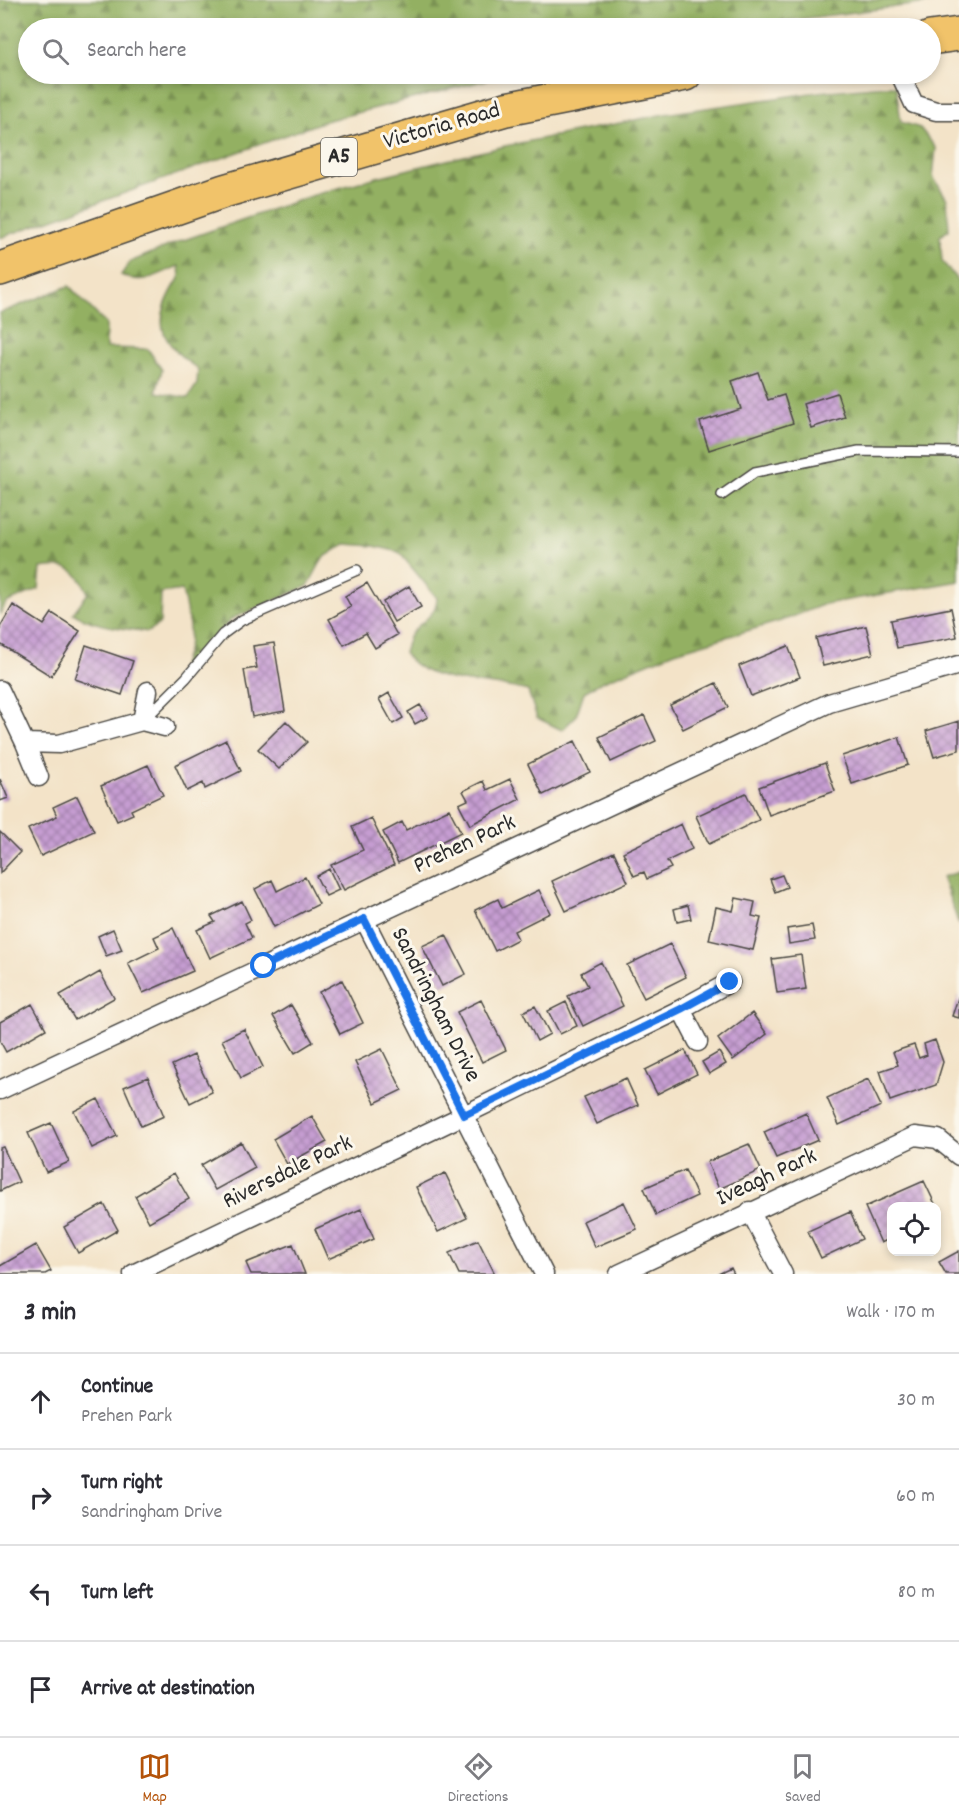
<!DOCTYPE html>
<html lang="en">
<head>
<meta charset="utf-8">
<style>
  :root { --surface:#fff; --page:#f7f7f7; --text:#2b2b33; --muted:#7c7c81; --line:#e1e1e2; --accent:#b45309 }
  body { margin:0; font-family:Dekko,sans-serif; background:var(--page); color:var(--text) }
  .controls { position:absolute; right:18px; bottom:18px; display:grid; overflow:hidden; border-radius:12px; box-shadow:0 3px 9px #0003 }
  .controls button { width:54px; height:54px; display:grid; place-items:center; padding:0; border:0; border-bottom:2px solid var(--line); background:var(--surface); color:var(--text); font:30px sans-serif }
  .stop { position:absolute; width:18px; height:18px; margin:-14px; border:4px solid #1a73e8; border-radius:50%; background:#fff }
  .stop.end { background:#1a73e8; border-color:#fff; box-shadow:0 2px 6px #0008 }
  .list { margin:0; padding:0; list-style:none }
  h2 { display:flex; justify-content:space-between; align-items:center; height:78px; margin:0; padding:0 24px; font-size:26px }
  h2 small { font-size:20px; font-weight:400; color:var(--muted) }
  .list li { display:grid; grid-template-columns:39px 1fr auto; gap:18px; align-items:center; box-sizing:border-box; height:96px; padding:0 24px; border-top:2px solid var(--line) }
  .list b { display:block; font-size:22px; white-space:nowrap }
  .list p { margin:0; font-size:20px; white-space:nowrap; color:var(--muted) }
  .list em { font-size:20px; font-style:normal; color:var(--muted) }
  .icon { flex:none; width:33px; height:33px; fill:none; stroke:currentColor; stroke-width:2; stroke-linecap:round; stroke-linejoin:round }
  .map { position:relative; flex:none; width:959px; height:1274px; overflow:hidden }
  .search { position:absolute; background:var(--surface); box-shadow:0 3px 9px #0003; left:18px; right:18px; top:18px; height:66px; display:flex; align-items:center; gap:15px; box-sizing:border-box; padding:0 21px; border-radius:33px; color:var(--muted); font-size:22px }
  .sheet { height:462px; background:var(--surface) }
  nav { display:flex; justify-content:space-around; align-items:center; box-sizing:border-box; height:84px; border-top:2px solid var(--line); background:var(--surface); font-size:16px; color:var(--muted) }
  nav a { display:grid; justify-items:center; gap:3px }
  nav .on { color:var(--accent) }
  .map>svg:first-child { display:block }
  .forest { fill:url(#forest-firs); stroke:#5f6e46; stroke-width:1.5 }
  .building { fill:url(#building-cross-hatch) }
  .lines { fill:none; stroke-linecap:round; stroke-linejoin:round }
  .lane-casing { stroke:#494743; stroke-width:12 }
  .street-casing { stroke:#494743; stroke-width:21 }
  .highway-casing { stroke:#494743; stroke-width:36 }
  .lane { stroke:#fff; stroke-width:9 }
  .street { stroke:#fff; stroke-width:18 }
  .highway { stroke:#f1c36a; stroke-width:33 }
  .route { stroke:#1a73e8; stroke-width:8 }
  .labels { text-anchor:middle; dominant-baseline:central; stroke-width:6; stroke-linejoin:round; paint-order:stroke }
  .shield { fill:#fbf7ec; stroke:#696865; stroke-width:1.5 }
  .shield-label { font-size:22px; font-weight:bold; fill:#2b2b2b }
  .street-label { font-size:24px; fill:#2b2b2b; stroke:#fbf7ec }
</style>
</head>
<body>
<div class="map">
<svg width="959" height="1274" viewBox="0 0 959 1274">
  <defs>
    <pattern id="forest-firs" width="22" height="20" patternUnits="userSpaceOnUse" patternTransform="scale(1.5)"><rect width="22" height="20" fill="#93b062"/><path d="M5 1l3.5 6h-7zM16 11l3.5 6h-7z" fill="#788f51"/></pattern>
    <pattern id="building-cross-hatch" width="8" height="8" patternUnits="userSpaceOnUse" patternTransform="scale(1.5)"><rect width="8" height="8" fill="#c69dd2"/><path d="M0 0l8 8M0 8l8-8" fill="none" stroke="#a180ab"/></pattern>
  </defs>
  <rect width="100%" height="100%" fill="#fbf7ec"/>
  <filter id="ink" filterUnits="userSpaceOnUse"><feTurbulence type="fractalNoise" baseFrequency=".0167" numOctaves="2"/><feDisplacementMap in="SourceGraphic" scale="12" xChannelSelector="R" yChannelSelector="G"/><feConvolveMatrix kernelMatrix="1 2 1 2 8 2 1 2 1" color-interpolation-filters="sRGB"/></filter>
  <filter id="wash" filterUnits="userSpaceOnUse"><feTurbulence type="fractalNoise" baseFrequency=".008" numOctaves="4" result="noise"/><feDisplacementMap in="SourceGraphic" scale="24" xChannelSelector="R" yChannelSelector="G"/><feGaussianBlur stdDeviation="1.35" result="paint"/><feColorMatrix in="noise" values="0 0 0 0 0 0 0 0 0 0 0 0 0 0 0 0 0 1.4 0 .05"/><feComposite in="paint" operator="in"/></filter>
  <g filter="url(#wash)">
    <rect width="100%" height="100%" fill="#f3e3c8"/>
    <!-- forest -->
    <path class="forest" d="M0,0h952l-226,28h-698v46h482l-185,47 -325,117z
      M885,86h11l5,36 19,6 16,20 -3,29 14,22 2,31 -9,6 2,25 17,21v299l-134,23 -41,16 -109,32 -74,30 -17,10 -8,24 -14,14 -25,-12 -9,-27c-37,-11 -100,-3 -124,-38 2,-6 3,-14 7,-19 10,-14 25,-17 26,-36l-38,-46 -25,-6 -29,-2 -22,14 -15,28 -75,32 -23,23 -33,47c0,-15 6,-23 10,-37 6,-20 -1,-41 -5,-61l-21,3 -1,30 -12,9c-25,-4 -53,-5 -75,-19l15,-20c-11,-25 -20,-29 -47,-25l-2,21 -33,14 -6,12v-302l69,-27 37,38v24l42,1 14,21 -6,22 32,6 9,-14 1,-15c-43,-29 -45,-50 -18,-92l-1,-11c-22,8 -34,20 -58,9l9,-13 48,-20 133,-46 66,-19 128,-31 160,-32 152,-22z
      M959,872v53l-17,-48z"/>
    <g id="blocks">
      <!-- building -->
      <path class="building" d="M758,372l10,28 16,-5 9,28 -84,27 -9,-28 41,-13 -9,-28z
        M837,393l8,24 -34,11 -8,-24z
        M367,583l30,52 -22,13 -9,-15 -22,12 -15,-26 22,-12 -6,-11z
        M409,586l12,21 -27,15 -11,-20z
        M13,605l31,20 8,-12 28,18 -29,45 -51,-32v-17z
        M951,608l6,29 -60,11 -6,-28z
        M866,626l7,28 -50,12 -7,-28z
        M274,643l11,68 -33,6 -8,-47 13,-2 -4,-22z
        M86,645l47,16 -11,34 -47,-16z
        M788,646l12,31 -49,19 -12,-30z
        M716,683l12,24 -45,22 -13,-24z
        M389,693l14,25 -10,6 -14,-25z
        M420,705l8,12 -13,7 -7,-12z
        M644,715l12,26 -45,21 -12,-25z
        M286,721l21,21 -28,27 -21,-20z
        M959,721v29l-25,7 -8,-26z
        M899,737l9,28 -56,19 -10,-28z
        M226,740l15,31 -36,18 -2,-6 -16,8 -12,-26z
        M575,741l15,31 -47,23 -15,-31z
        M825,763l10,28 -66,24 -10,-28z
        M148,765l15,30 -32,15 2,4 -16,7 -16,-35z
        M0,779l8,19 -8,3z
        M510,779l10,20 -50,26 -11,-21 9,-4 -5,-9 20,-10 4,9z
        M746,793l13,27 -50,24 -13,-28z
        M77,796l17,35 -53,25 -13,-27 29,-13 -4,-9z
        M449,809l12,23 -63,31 -15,-31 19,-10 4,8z
        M371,818l23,47 -50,25 -13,-25 32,-15 -11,-23z
        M681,824l11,25 -25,12 4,7 -24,11 -3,-7 -10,4 -11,-24z
        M0,832l20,20 -20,21z
        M614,852l14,30 -62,29 -14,-30z
        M329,869l10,21 -13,6 -10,-20z
        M782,875l5,12 -12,5 -5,-13z
        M305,877l14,27 -45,23 -19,-38 17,-9 5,11z
        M539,890l11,23 -36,18 4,8 -23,12 -20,-41 23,-11 4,9z
        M736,898l19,4 -3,14 9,2 -8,32 -44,-10 7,-33 17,4z
        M242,901l9,19 -6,3 7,15 -42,20 -13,-28 18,-8 -4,-6z
        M688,905l3,14 -14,3 -3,-13z
        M812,925l3,15 -26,4 -2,-15z
        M173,928l20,43 -50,22 -15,-30 31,-15 -5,-11z
        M113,929l9,21 -16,6 -8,-20z
        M446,935l20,39 -24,12 -20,-40z
        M670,944l16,33 -42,21 -17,-33z
        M801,955l5,34 -29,4 -5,-34z
        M601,962l22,44 -40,20 -15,-30 20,-10 -7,-13z
        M100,972l14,26 -39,22 -15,-25z
        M342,980l21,43 -23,11 -21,-42z
        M959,995v23l-7,-2z
        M481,1000l25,50 -24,12 -25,-50z
        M566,1002l11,24 -17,8 -12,-23z
        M32,1004l14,25 -40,23 -6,-11v-19z
        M291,1005l22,37 -18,11 -22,-37z
        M535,1006l15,28 -13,7 -14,-29z
        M752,1013l15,21 -34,26 -15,-21z
        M244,1029l19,38 -22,11 -19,-38z
        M935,1040l8,22 -7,23 -46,16 -10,-30 18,-6 -5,-13 21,-7 5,13 8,-3 -3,-11z
        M382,1049l20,41 -27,13 -20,-41z
        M685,1050l12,24 -40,20 -12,-24z
        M719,1052l7,12 -17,10 -7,-12z
        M194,1055l18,37 -22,11 -18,-38z
        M148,1077l16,39 -23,10 -17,-39z
        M626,1078l12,27 -41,19 -13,-27z
        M868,1079l13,27 -42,19 -12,-27z
        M98,1099l19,37 -25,12 -18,-37z
        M806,1113l12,27 -42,18 -12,-26z
        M312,1116l15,26 -40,22 -14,-25z
        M51,1123l18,39 -23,10 -18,-39z
        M241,1142l14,26 -40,22 -14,-25z
        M749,1144l12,26 -42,19 -12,-27z
        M3,1147l16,35 -19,9v-43z
        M685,1170l12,26 -41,19 -12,-27z
        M174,1173l15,26 -40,23 -14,-26z
        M445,1173l22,45 -29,14 -22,-45z
        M924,1181l12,25h-45v32l-10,5 -16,-36z
        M624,1202l13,27 -42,18 -12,-26z
        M104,1204l14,26 -40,23 -14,-26z
        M361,1209l13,30 -46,20 -13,-30z
        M850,1212l12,27 -41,19 -13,-27z
        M478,1240l17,34h-36l-10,-21z
        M293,1244l12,30h-54l-5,-11z
        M36,1245l15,26 -6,3h-45v-8z
        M959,1251v23h-13l-7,-12z
        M731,1268l3,6h-16z"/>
    </g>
  </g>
  <g filter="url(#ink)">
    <use href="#blocks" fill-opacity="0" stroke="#494743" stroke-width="1.5"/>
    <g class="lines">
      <defs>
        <path id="lane" d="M722,495l33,-23 104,-21 100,1
          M146,718l40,-40 37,-44 19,-14 115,-50"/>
        <path id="street" d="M900,74l14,30 22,7h23
          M0,690l25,53 34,1 83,-23 23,6
          M142,721l6,-30
          M25,743l14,34
          M364,919l180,355
          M681,1009l17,33
          M0,1090l829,-387 130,-38
          M750,1211l33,63
          M133,1274l331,-159 217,-106 49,-27
          M619,1274l296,-138 23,3 21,17"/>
        <path id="highway" d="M930,38l29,-4
          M0,269l224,-78 282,-82 179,-35"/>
      </defs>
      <!-- lane casing -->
      <use href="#lane" class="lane-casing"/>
      <!-- street casing -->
      <use href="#street" class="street-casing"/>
      <!-- highway casing -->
      <use href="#highway" class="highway-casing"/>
      <!-- lane -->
      <use href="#lane" class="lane"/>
      <!-- street -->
      <use href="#street" class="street"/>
      <!-- highway -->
      <use href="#highway" class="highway"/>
    </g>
  </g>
  <g class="lines" filter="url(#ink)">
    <!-- route -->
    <path class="route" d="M264,966l100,-47 100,196 217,-106 49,-27"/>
  </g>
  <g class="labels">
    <!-- shield labels -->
    <rect class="shield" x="321" y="138" width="36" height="38" rx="4.5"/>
    <g class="shield-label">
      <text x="339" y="157">A5</text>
    </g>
    <!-- street labels -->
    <g class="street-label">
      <text transform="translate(442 127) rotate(-16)">Victoria Road</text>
      <text transform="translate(465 845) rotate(-25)">Prehen Park</text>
      <text transform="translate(435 1005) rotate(63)">Sandringham Drive</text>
      <text transform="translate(288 1173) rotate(-26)">Riversdale Park</text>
      <text transform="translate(767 1178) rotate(-25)">Iveagh Park</text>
    </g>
  </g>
</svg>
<div class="controls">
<button><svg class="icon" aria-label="locate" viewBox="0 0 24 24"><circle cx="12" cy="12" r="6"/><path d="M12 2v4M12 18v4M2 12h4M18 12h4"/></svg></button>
</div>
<div class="stop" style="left:264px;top:966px"></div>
<div class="stop end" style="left:730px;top:982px"></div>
<div class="search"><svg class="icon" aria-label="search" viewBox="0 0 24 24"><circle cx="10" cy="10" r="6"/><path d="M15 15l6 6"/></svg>Search here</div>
</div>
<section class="sheet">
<h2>3 min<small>Walk · 170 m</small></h2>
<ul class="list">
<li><svg class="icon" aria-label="ahead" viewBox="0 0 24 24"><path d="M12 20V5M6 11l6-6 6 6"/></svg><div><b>Continue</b><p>Prehen Park</p></div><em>30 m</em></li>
<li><svg class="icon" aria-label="right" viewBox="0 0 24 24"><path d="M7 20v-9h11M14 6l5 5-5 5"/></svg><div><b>Turn right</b><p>Sandringham Drive</p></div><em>60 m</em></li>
<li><svg class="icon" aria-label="left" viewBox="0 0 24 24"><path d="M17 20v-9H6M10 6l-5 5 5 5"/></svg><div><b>Turn left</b></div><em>80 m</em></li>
<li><svg class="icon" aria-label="arrive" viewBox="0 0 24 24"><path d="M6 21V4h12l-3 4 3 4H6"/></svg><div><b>Arrive at destination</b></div></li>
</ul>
</section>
<nav>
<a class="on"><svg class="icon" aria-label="map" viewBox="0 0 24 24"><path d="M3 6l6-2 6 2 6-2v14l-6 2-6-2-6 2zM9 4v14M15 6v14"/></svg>Map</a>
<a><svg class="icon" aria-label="directions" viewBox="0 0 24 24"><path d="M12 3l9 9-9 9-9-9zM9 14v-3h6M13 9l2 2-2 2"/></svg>Directions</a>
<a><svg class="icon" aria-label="saved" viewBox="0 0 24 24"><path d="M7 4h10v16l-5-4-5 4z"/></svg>Saved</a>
</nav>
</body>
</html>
